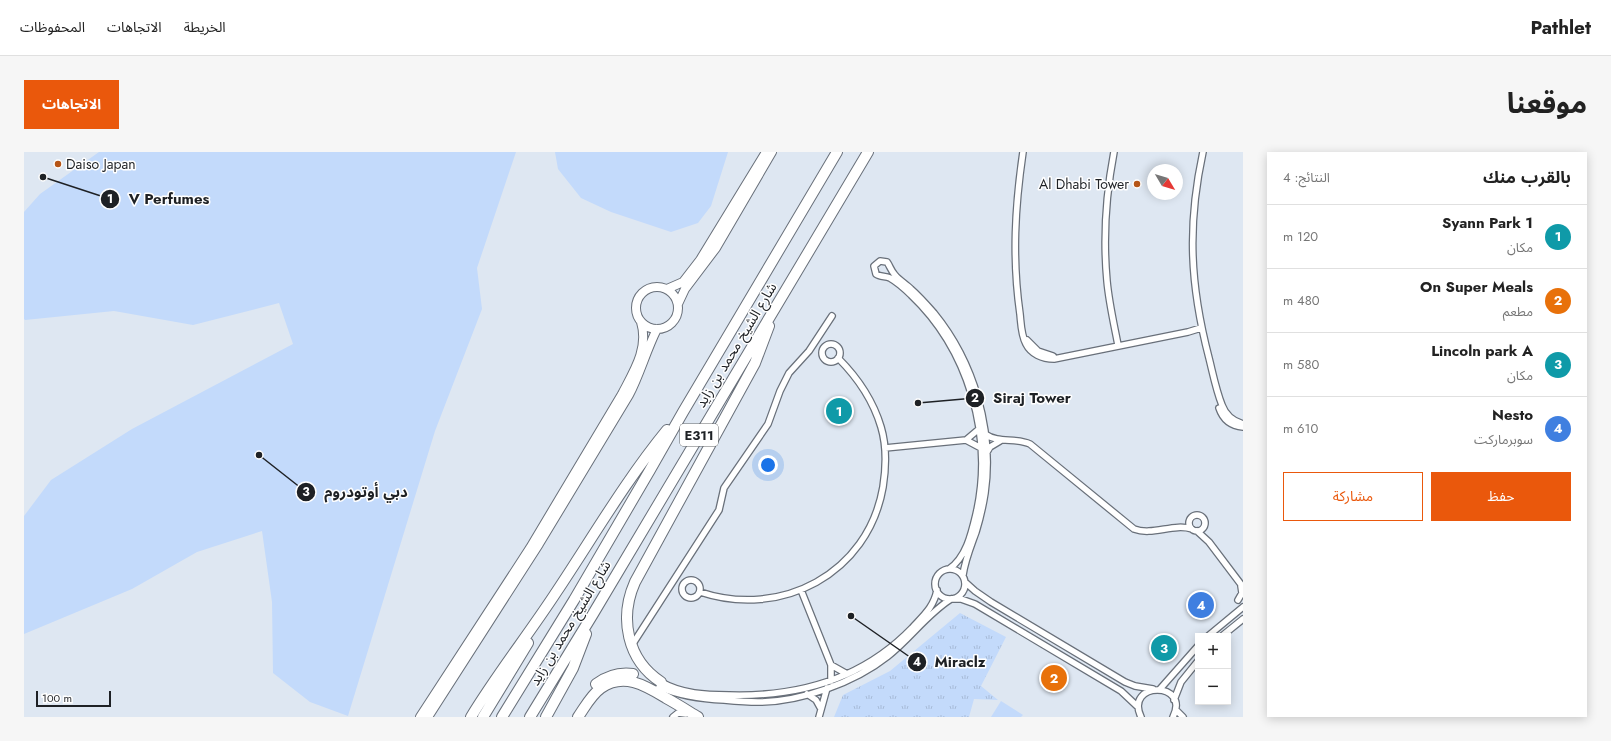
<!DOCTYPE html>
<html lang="ar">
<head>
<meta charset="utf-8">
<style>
  :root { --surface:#fff; --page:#f6f6f6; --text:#222; --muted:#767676; --line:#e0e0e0; --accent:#ea580c }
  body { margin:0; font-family:Jost,"Noto Sans Arabic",sans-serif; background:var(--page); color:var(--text); direction:rtl }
  .controls { position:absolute; right:12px; bottom:12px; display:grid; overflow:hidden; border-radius:0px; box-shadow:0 2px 10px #0003 }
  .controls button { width:36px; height:36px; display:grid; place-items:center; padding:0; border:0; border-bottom:1px solid var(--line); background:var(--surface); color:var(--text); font:20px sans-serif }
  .compass { position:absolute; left:1123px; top:12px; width:36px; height:36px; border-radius:50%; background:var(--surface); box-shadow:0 2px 10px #0003; rotate:128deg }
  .scale { position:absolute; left:12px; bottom:10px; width:75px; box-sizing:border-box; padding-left:4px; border:2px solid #1e2125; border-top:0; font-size:11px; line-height:14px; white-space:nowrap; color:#1e2125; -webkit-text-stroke:3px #fff; paint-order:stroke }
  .you { position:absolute; left:744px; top:313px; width:14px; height:14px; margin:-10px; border:3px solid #fff; border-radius:50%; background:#1a73e8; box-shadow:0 0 0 6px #1a73e833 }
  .badge { display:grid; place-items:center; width:26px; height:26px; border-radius:50%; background:var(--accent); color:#fff; font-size:13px; font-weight:700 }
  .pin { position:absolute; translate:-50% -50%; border:2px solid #fff; box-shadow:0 1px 4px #0006 }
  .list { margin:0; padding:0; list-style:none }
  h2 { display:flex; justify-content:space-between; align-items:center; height:52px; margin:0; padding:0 16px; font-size:17px }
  h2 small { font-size:13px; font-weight:400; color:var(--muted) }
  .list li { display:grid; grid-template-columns:26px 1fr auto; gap:12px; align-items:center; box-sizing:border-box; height:64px; padding:0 16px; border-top:1px solid var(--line) }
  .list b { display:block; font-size:15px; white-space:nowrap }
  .list p { margin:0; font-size:13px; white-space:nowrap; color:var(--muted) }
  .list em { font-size:13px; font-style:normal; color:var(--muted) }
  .actions { display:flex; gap:8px; padding:12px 16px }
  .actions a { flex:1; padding:9px 0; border:1px solid var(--accent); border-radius:0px; text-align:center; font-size:14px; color:var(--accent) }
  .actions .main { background:var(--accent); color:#fff }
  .map { position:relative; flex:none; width:1219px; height:565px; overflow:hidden; direction:ltr; border-radius:0px }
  header { display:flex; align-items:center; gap:24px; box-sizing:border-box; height:56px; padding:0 20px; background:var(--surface); border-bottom:1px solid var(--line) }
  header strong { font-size:19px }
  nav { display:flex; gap:22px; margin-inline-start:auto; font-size:14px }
  .intro { display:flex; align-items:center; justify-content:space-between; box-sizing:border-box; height:96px; padding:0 24px }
  h1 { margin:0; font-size:28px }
  .button { padding:10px 18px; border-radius:0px; background:var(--accent); color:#fff; font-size:14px; font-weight:700 }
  main { display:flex; gap:24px; padding:0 24px }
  aside { flex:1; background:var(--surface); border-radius:0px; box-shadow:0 2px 10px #0003 }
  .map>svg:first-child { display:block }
  .grass { fill:url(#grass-tufts) }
  .pitch { fill:#c3dafb }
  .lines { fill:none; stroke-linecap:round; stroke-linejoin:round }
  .street-casing { stroke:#69707a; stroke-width:8 }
  .secondary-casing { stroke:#69707a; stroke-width:10 }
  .highway-casing { stroke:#69707a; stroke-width:12 }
  .street { stroke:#fff; stroke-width:5.5 }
  .secondary { stroke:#fff; stroke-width:8 }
  .highway { stroke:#fff; stroke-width:10 }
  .poi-dot { fill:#b65517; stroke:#fff; stroke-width:1.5 }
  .labels { text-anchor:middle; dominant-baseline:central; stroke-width:3; stroke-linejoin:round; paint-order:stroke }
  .shield { fill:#fff; stroke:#626466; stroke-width:1 }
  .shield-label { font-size:13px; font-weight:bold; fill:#1e2125 }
  .poi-label { font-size:14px; fill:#1e2125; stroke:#fff; text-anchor:start }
  .street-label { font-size:14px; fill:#1e2125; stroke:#fff }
  .leader { fill:none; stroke:#1e2125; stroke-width:1.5 }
  .callout-dot { fill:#1e2125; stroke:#fff; stroke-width:1.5 }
  .mark-label { font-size:12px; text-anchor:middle; font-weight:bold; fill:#fff }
  .callout-label { font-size:15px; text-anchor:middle; font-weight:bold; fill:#1e2125; stroke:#fff; stroke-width:3; stroke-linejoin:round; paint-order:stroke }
</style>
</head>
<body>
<header>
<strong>Pathlet</strong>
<nav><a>الخريطة</a><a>الاتجاهات</a><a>المحفوظات</a></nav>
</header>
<div class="intro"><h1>موقعنا</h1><a class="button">الاتجاهات</a></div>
<main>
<aside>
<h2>بالقرب منك<small>النتائج: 4</small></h2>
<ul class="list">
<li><span class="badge" style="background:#0f9aa8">1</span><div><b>Syann Park 1</b><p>مكان</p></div><em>120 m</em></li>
<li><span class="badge" style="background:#e8710a">2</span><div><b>On Super Meals</b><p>مطعم</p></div><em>480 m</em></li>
<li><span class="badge" style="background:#0f9aa8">3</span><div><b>Lincoln park A</b><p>مكان</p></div><em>580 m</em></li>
<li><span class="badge" style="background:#3f7fe0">4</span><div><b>Nesto</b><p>سوبرماركت</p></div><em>610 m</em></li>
</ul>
<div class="actions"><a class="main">حفظ</a><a>مشاركة</a></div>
</aside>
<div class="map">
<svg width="1219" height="565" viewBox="0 0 1219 565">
  <defs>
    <pattern id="grass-tufts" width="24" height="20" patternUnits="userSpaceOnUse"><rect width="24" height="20" fill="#c3dafb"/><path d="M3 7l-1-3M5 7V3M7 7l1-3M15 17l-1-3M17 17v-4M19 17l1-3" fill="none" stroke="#a7bbd7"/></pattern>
  </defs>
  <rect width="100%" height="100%" fill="#dee7f2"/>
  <!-- grass -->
  <path class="grass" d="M936,461l46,24 -25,49 17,14 -24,-1 -5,18h-135l9,-22 47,-24z"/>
  <!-- pitch -->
  <path class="pitch" d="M75,0h417l-39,116 5,41 -47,122 -87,285 -38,-14 -37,-29 -1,-71 -10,-71 -65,21 -65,37 -108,45v-118l27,-36 81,-51 161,-85 -14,-41 -86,22 -79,-14 -89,9 -1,-1v-107l16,-18z
    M531,0h173l-17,54 -13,17 -27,9 -60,-20 -30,-14 -23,-29z
    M977,549l22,14 -2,2h-30z"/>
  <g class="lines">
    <defs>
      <path id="street" d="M999,0c-8,55 -11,106 -3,162 1,9 1,21 6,30 5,10 16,15 28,15l134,-27 13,-4
        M1090,0c-8,42 -11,86 -7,129 2,22 7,43 11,64
        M1179,0c-16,74 -13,133 6,206 4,16 7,32 13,47 4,11 11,16 21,19
        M1003,188l11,11 15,5
        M798 201a9 9 0 1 1 18 0a9 9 0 1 1-18 0Z
        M1195,256c4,12 12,18 24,19
        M961,282c14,10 30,3 45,10l104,85c19,7 39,-6 58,0
        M942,288l15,8
        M861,296l81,-8 13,-11
        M963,300l3,-5 10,-6
        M1165 371a8 8 0 1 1 16 0a8 8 0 1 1-16 0Z
        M1173,379l12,11 34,45
        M911 432a15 15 0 1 1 30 0a15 15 0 1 1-30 0Z
        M925,417c18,-12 23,-38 28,-59 16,-76 -9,-161 -66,-215 -6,-6 -14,-13 -21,-17 -5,-2 -10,-1 -14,-4l-2,-8 6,-5 7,1c3,4 4,9 8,13 4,5 11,9 16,14 8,7 16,16 23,24 40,49 60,117 51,180 -2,13 -5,26 -9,39 -5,14 -11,28 -13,43
        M658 437a9 9 0 1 1 18 0a9 9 0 1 1-18 0Z
        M941,430l10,9 16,11 134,80 10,4 18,3
        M777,438l30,75v16
        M676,440c81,27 168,-18 183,-105 3,-19 4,-40 -2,-60 -8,-27 -23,-49 -43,-69
        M929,447h8l14,5 146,87 17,16
        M1214,448l4,-7 -1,-7
        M1184,484l35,-29
        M1198,484l21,-17
        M608,493l87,-135 5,-22 44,-64 12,-33 9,-18 20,-22 23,-35
        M807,513l16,9
        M637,530c21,12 45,13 68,13 69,2 134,-16 183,-67 11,-12 22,-21 25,-38
        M635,535c21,9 42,12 65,13 11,1 22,2 34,2 42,0 96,-19 130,-46 22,-17 39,-42 63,-57
        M1136,537l38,-43
        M783,542l9,6 5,9
        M1150,548l7,-18 17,-21
        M1152,558l7,7
        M649,565l5,-4 8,1
        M795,565l8,-29
        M1117,565c-17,-36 50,-36 32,0"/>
      <path id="secondary" d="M612 156a21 21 0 1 1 42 0a21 21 0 1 1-42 0Z
        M643,137l16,-7 17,-22 66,-108
        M654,152l7,-15 31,-41 56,-96
        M396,565l110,-169 92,-154c12,-23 27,-46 19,-72
        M404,565l111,-173 90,-149c11,-21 17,-44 28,-66"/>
      <path id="highway" d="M637,530c-34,-22 -42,-64 -26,-100l120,-219 14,-37
        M572,532c11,-8 23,-12 37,-10
        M447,565c26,-43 58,-83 86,-126 36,-54 69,-111 110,-161
        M459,565l45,-74
        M478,565l72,-117 76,-130 33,-58 154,-260
        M506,565l63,-103 275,-462
        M522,565l27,-49 13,-34
        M554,565c7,-10 13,-22 23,-29 23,-16 45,-2 65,10 11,6 22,13 32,19"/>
    </defs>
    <!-- street casing -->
    <use href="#street" class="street-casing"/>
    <!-- secondary casing -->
    <use href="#secondary" class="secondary-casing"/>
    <!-- highway casing -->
    <use href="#highway" class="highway-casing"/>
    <!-- street -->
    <use href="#street" class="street"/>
    <!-- secondary -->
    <use href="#secondary" class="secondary"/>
    <!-- highway -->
    <use href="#highway" class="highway"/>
  </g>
  <!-- markers -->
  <g class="poi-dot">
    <circle cx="34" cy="12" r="4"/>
    <circle cx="1113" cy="32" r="4"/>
  </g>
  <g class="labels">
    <!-- shield labels -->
    <rect class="shield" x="656" y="272" width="38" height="22" rx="3"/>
    <g class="shield-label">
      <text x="675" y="283">E311</text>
    </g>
    <!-- poi labels -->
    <g class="poi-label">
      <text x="42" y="12">Daiso Japan</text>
      <text x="1105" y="32" text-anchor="end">Al Dhabi Tower</text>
    </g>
    <!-- street labels -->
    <g class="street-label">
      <text transform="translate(712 193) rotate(-59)">شارع الشيخ محمد بن زايد</text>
      <text transform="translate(546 471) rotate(-59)">شارع الشيخ محمد بن زايد</text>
    </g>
  </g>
  <!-- callouts -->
  <path class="leader" d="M19 25L86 47M894 251L951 246M235 303L282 340M827 464L893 510"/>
  <g class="callout-dot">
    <circle cx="19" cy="25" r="4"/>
    <circle cx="894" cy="251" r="4"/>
    <circle cx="235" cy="303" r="4"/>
    <circle cx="827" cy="464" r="4"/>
    <circle cx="86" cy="47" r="10"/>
    <circle cx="951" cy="246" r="10"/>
    <circle cx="282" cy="340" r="10"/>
    <circle cx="893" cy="510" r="10"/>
  </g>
  <g class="mark-label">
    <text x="86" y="51">1</text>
    <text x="951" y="250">2</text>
    <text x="282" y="344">3</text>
    <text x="893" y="514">4</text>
  </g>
  <g class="callout-label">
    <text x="145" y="52">V Perfumes</text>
    <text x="1008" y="251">Siraj Tower</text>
    <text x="342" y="345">دبي أوتودروم</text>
    <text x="936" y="515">Miraclz</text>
  </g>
</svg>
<div class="controls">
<button>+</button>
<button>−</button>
</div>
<svg class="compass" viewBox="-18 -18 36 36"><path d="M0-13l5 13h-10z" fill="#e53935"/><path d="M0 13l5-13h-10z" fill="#767676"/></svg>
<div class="scale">100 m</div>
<div class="you"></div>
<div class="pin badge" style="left:815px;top:259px;background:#0f9aa8">1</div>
<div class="pin badge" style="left:1030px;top:526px;background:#e8710a">2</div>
<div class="pin badge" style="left:1140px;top:496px;background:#0f9aa8">3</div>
<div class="pin badge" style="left:1177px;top:453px;background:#3f7fe0">4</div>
</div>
</main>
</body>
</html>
